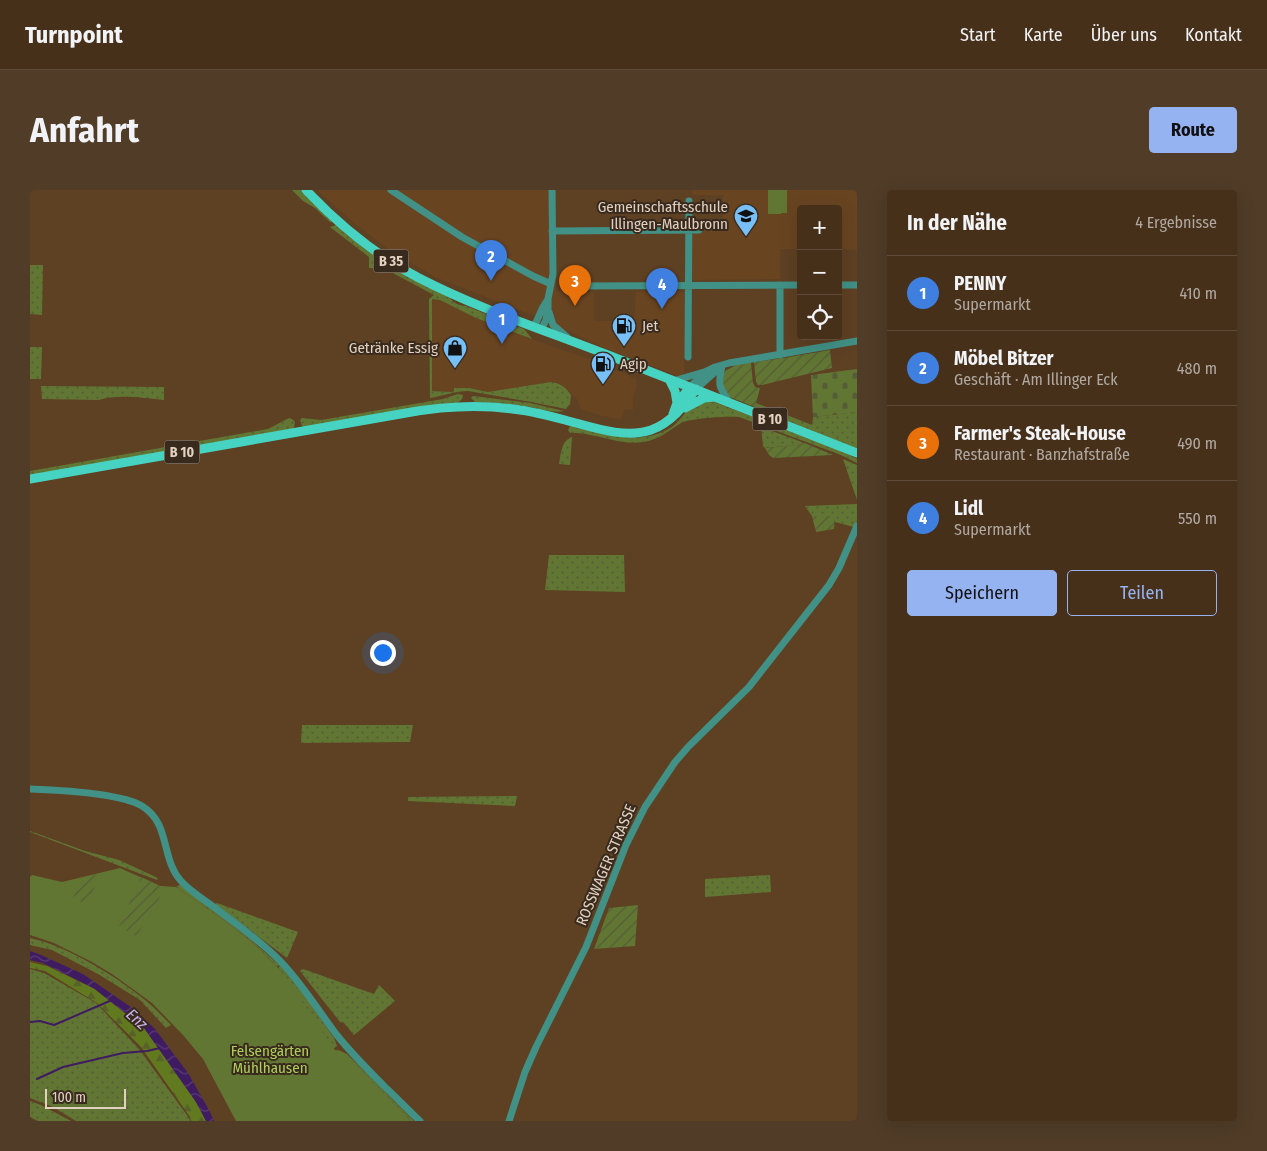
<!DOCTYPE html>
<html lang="de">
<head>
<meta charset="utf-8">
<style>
  :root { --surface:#46301a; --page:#503c27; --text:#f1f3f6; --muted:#b0a9a2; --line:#5e4b39; --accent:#95b2f1 }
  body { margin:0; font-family:"Fira Sans Condensed",sans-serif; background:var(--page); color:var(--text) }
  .controls { position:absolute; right:15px; top:15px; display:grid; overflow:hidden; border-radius:5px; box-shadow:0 5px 20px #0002 }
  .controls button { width:45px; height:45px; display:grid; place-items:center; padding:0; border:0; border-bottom:1px solid var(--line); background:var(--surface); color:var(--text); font:25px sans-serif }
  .scale { position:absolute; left:15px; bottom:12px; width:81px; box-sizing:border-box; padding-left:5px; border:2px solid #e2d0c0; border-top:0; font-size:14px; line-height:18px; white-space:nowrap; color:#e2d0c0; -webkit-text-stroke:4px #382a1d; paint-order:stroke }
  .you { position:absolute; left:352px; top:462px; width:18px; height:18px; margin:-12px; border:4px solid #fff; border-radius:50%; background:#1a73e8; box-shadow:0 0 0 8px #1a73e833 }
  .badge { display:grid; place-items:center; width:32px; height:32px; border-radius:50%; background:var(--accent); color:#fff; font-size:16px; font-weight:700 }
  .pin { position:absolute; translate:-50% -41px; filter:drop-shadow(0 1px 2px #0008) }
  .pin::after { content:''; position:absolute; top:26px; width:18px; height:15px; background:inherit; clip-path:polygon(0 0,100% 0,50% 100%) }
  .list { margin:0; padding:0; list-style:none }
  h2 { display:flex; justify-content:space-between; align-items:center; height:65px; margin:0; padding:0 20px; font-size:21px }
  h2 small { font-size:16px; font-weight:400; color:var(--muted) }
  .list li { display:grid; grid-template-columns:32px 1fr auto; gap:15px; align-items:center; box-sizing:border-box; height:75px; padding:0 20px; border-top:1px solid var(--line) }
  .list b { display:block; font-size:19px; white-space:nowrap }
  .list p { margin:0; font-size:16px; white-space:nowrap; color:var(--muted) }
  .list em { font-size:16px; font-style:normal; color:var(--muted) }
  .actions { display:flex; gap:10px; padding:15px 20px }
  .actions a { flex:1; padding:11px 0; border:1px solid var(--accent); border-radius:5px; text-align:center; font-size:18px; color:var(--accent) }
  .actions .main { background:var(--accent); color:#111 }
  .icon { flex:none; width:28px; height:28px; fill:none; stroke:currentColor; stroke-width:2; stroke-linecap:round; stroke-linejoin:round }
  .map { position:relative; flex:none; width:827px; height:931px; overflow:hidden; border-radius:5px }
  header { display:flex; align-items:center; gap:30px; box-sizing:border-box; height:70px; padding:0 25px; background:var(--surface); border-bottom:1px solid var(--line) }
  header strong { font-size:24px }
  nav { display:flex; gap:28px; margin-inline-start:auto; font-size:18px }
  .intro { display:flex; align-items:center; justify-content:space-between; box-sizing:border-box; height:120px; padding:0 30px }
  h1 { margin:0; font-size:35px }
  .button { padding:12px 22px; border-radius:5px; background:var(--accent); color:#111; font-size:18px; font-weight:700 }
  main { display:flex; gap:30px; padding:0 30px }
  aside { flex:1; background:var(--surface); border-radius:5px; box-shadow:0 5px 20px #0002 }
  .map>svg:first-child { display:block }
  .built { fill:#684421 }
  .grass { fill:url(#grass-dots) }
  .forest { fill:url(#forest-firs) }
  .cemetery { fill:url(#cemetery-stones) }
  .park { fill:#627633 }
  .garden { fill:url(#garden-furrows) }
  .water { fill:url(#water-waves) }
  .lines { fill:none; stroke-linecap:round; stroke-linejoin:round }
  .stream { stroke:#3f1c61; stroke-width:2 }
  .minor { stroke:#419186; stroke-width:7 }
  .major { stroke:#47d3c1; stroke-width:9 }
  .labels { text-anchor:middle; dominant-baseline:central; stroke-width:4; stroke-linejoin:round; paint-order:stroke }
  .shield { fill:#382a1d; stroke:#af9e8f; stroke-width:1 }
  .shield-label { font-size:14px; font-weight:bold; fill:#e2d0c0 }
  .poi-label { font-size:15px; fill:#e2d0c0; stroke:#382a1d; text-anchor:end }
  .street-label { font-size:15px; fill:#e2d0c0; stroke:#382a1d }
  .park-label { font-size:15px; fill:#aecf5b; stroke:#382a1d }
  .water-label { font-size:16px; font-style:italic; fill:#cdb3f1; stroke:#382a1d }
</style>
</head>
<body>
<header>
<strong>Turnpoint</strong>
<nav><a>Start</a><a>Karte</a><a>Über uns</a><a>Kontakt</a></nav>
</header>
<div class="intro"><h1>Anfahrt</h1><a class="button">Route</a></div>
<main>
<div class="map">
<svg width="827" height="931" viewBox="0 0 827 931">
  <defs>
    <pattern id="grass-dots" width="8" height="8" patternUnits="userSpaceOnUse" patternTransform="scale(1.25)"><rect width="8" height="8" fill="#627633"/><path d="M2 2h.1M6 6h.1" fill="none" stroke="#545d36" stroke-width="1.8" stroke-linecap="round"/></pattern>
    <pattern id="forest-firs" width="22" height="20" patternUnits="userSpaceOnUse" patternTransform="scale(1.25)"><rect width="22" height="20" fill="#627a1f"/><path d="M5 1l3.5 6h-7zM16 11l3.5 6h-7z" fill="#56622a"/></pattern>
    <pattern id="cemetery-stones" width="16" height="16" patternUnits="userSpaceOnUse" patternTransform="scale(1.25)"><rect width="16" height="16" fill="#627633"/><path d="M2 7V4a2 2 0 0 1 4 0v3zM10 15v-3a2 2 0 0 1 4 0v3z" fill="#545d36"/></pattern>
    <pattern id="garden-furrows" width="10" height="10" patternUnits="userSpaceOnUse" patternTransform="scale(1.25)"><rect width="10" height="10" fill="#627633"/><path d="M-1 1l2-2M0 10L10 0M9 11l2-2" fill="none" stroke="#545d36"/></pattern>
    <pattern id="water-waves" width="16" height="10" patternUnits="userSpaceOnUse" patternTransform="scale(1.25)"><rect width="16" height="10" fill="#3f1c61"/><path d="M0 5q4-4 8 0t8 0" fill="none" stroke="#5a3c76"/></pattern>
  </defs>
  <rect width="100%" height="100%" fill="#5e4023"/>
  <!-- built -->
  <path class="built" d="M287,0h239v101l38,1v29h40l2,-29h49v64l-1,19 -6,1 -76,-29 -55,-26 -112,-44 -44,-26 -37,-28z
    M662,0h165v60l-19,-1v-40h-37v40h-21v30l-89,1 1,-54 31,-1v-30h-31z
    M402,109l8,1 36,18 78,29 43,14 39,18 1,9 -4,9v13l-8,-1 -4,11 -22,-5 -18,-6 -4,-10 -15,-14 -5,-3h-6l-63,10 -19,-4 -17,4 -20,-1z"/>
  <!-- grass -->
  <path class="grass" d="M262,0h9l32,31v1h-3l-15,-14 -12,-7z
    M306,35l80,56 34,17c3,5 10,8 16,8l58,23 8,10 -56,-21 -36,-18 -8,-1v92l20,1 2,-1v-3h15l19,4 63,-10c9,1 15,5 20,13l-1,9 -4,5 -35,-7 -63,-11c-13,0 -25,5 -38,7l-1,-99 5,-4 -43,-23 -7,-3 -15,-1v-11l-39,-30z
    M0,75h13l-1,50 -12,-1z
    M0,157h12l-1,32h-11z
    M11,196l123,1v13c-18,-2 -48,-6 -65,0l-57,-1z
    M428,204l5,1c-1,10 -12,8 -19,9l-140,23 -2,-1 -2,-6 2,-2 19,2 122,-21z
    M443,206l57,7 34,8c-13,3 -27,-4 -40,-5 -16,-3 -33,-3 -49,-4l-4,-4z
    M679,211l5,1 127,49 16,8v4l-16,-8 -102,-38c-11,-1 -48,1 -58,6 -13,8 -22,17 -38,19 -18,3 -35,-4 -53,-7 -7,-2 -13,-2 -20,-2l-2,-3 2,-4c34,8 70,21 102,1 8,-6 14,-17 22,-22 4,-2 10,-3 15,-4z
    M726,213l56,22 1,-8 44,-5v37l-102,-42z
    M259,228l3,1 3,3 -1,5 -1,2 -263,47v-5l238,-42z
    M731,237l46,17 -42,4 -2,-2z
    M542,247l-2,28 -11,-1c2,-10 2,-23 13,-27z
    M813,269l14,6v35z
    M827,314v17l-3,6 -19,-5 -1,-6h-22l-7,-10z
    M519,365h75l1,37 -80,-2z
    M272,535h111l-3,17 -109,1z
    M487,606l-2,10 -107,-5v-4z
    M0,641l55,20 34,9 39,18 -1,2 -127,-48z
    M740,685l1,17 -66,5v-18z
    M149,695h2l70,55 28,25 -2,2 -23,-23 -33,-26 -45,-31z
    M187,713l81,29 -11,26 -72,-54z
    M0,748c36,8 81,35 110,58 11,8 21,19 31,29l-5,3 -26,-28 -42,-26 -46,-24 -22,-5z
    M250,776l23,27 31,45 3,8 -9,6 -47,-81 -3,-3z
    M0,779l14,4 52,30 43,46 50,69 1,3h-114l-23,-14 -23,-9z
    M273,779l71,25 5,-9 16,16 -41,34 -10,-12 -4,-1 -40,-51z
    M308,860l9,4 67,67h-3l-66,-66 -10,-4z
    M0,911l11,4 30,16h-33l-8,-4z"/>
  <!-- forest -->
  <path class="forest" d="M0,772l17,4 46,22 51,40 52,74 10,19h-15l-1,-4 -49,-70 -44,-44 -52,-32 -15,-3z"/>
  <!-- cemetery -->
  <path class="cemetery" d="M827,179v43l-44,5 -2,-42z"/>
  <!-- park -->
  <path class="park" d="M738,0h19v23h-6v1h-13z
    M90,678l40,18 16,1 45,31 33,26 27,27 54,79 8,2 68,69h-175l-33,-62 -20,-24 -31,-32 -11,-8 -29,-21 -20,-12 -38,-19 -24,-8v-58l2,-2 30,7z"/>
  <!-- garden -->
  <path class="garden" d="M800,160l2,18 -70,17h-4l-2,-3 -2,-20 30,-4z
    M719,172l2,1 2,20 2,4 5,1 -5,19 -23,-9 -6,-4 -5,-14 4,-9 11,-6z
    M777,254l26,11 -60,3 -4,-3 -4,-7z
    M782,326h23l-1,13 -18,3z
    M72,683l-16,31 -13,-6 8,-20z
    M111,687l19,9 6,1 -29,49 -7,-2 -11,-8z
    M608,715l-3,41 -41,3 15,-41z"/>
  <!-- water -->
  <path class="water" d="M0,761l11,4 42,19 52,36 20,19 33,44 21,37 5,11h-8l-10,-19 -52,-74 -49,-39 -52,-26 -13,-3z"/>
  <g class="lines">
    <!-- stream -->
    <path class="stream" d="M0,832l10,-1 14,4 58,-25
      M7,889l26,-12 60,-14 24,-2 13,-3"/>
    <!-- minor -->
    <path class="minor" d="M361,0l71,47 71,39 18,8
      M522,41l147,-1
      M750,95v70
      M808,95h19
      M540,98l9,-2 222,-1
      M519,122l4,13 14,12
      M504,137l9,-20 5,-8
      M511,140l5,-10 2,-11v-10l5,-25 -1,-84
      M658,167l1,-156
      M692,176c-4,19 -4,20 8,37
      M643,191l31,-9
      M660,197l15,-15 10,-5 14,-4 128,-22
      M666,199l26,-23
      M0,599c27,1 90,4 112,17 29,18 18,51 39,75 9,10 22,18 33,26 23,18 47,34 67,55 21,22 37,48 55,72 15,19 32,36 49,53 12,11 23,23 35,34
      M479,931l16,-49 11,-25 50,-100 40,-102 19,-38 30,-45 14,-16 60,-59 80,-102 10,-17 18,-42"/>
    <!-- major -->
    <path class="major" d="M276,0c32,34 71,66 113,88 60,31 125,52 189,77 83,32 166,65 249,98
      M639,189l6,12 2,12
      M655,218l19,-10 10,-1
      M643,224l4,-11 13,-16
      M0,289l376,-66c38,-7 76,-9 114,-3 15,2 30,6 45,10 27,7 59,19 86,10 20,-7 33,-24 45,-41"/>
  </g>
  <!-- icons -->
  <defs>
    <symbol id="school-pin" viewBox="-11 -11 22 30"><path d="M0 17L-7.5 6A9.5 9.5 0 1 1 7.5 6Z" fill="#77bff7" stroke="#382a1d"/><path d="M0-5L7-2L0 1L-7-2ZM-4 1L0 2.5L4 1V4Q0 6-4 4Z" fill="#111"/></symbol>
    <symbol id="fuel-pin" viewBox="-11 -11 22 30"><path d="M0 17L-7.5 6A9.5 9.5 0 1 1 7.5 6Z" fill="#77bff7" stroke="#382a1d"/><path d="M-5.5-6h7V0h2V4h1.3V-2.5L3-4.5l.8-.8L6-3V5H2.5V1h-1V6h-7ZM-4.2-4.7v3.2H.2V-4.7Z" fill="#111"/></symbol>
    <symbol id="shop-pin" viewBox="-11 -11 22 30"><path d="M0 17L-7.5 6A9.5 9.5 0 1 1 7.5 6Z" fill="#77bff7" stroke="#382a1d"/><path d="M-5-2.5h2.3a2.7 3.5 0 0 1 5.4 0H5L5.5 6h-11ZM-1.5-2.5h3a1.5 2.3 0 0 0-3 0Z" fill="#111"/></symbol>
  </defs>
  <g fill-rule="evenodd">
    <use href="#school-pin" x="702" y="12" width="28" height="38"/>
    <use href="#fuel-pin" x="580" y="122" width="28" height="38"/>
    <use href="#shop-pin" x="411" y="144" width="28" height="38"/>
    <use href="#fuel-pin" x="559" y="160" width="28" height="38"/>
  </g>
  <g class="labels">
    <!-- shield labels -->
    <g class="shield">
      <rect x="343.5" y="59.5" width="35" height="23" rx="4"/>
      <rect x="722.5" y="217.5" width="35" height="23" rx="4"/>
      <rect x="134.5" y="250.5" width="35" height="23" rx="4"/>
    </g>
    <g class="shield-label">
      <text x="361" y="71">B 35</text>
      <text x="740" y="229">B 10</text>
      <text x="152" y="262">B 10</text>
    </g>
    <!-- poi labels -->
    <g class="poi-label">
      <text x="698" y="17">Gemeinschaftsschule<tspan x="698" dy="17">Illingen-Maulbronn</tspan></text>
      <text x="612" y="136" text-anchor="start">Jet</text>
      <text x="408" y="158">Getränke Essig</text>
      <text x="590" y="174" text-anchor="start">Agip</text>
    </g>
    <!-- street labels -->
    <g class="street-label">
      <text transform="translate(576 675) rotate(-67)">ROSSWAGER STRASSE</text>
    </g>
    <!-- park labels -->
    <g class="park-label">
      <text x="240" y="861">Felsengärten<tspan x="240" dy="17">Mühlhausen</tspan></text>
    </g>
    <!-- water labels -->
    <g class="water-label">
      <text transform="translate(107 829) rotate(42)">Enz</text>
    </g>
  </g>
</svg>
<div class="controls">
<button>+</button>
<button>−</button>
<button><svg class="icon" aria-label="locate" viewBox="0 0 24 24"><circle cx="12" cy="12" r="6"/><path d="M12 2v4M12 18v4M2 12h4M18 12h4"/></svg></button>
</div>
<div class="scale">100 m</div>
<div class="you"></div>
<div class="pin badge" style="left:472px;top:154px;background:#3f7fe0">1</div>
<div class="pin badge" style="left:461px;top:91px;background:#3f7fe0">2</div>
<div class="pin badge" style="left:545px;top:116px;background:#e8710a">3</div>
<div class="pin badge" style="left:632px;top:119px;background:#3f7fe0">4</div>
</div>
<aside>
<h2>In der Nähe<small>4 Ergebnisse</small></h2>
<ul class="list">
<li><span class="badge" style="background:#3f7fe0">1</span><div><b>PENNY</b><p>Supermarkt</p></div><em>410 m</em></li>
<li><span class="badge" style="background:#3f7fe0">2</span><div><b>Möbel Bitzer</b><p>Geschäft · Am Illinger Eck</p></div><em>480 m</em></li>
<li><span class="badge" style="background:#e8710a">3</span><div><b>Farmer's Steak-House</b><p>Restaurant · Banzhafstraße</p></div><em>490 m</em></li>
<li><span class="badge" style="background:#3f7fe0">4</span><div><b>Lidl</b><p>Supermarkt</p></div><em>550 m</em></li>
</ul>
<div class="actions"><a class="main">Speichern</a><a>Teilen</a></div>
</aside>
</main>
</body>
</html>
